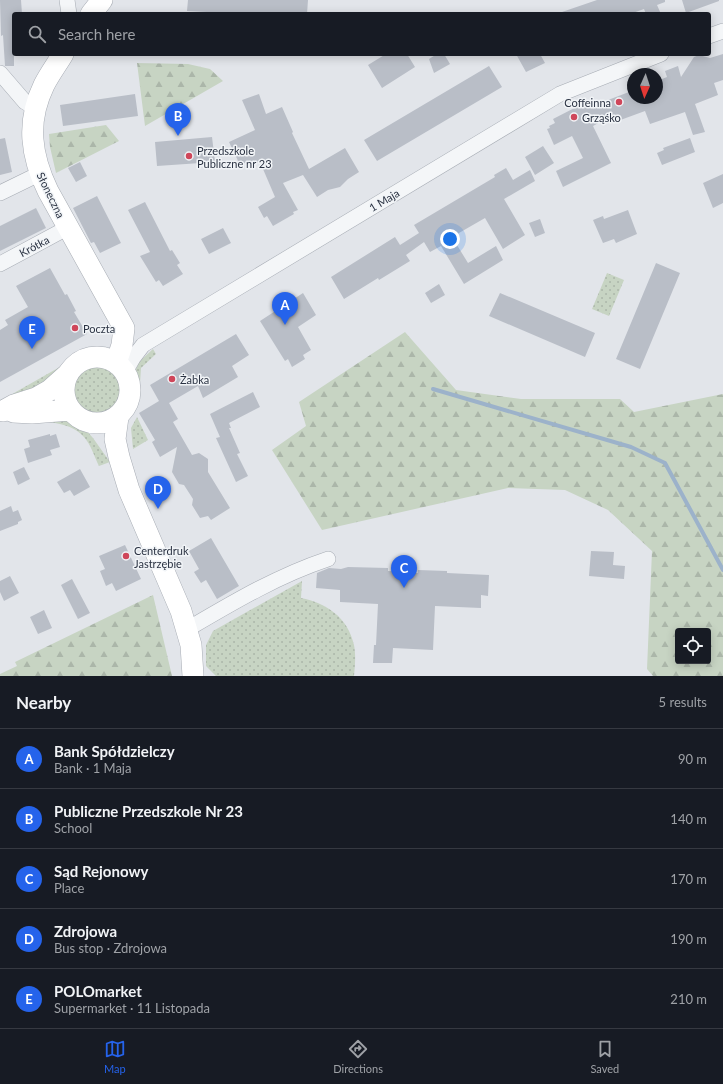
<!DOCTYPE html>
<html lang="en">
<head>
<meta charset="utf-8">
<style>
  :root { --surface:#171b24; --page:#242831; --text:#f1f3f6; --muted:#9ea1a6; --line:#363941; --accent:#2563eb }
  body { margin:0; font-family:Lato,sans-serif; background:var(--page); color:var(--text) }
  .controls { position:absolute; right:12px; bottom:12px; display:grid; overflow:hidden; border-radius:4px; box-shadow:0 2px 10px #0003 }
  .controls button { width:36px; height:36px; display:grid; place-items:center; padding:0; border:0; border-bottom:1px solid var(--line); background:var(--surface); color:var(--text); font:20px sans-serif }
  .compass { position:absolute; left:627px; top:68px; width:36px; height:36px; border-radius:50%; background:var(--surface); box-shadow:0 2px 10px #0003; rotate:183deg }
  .you { position:absolute; left:450px; top:239px; width:14px; height:14px; margin:-10px; border:3px solid #fff; border-radius:50%; background:#1a73e8; box-shadow:0 0 0 6px #1a73e833 }
  .badge { display:grid; place-items:center; width:26px; height:26px; border-radius:50%; background:var(--accent); color:#fff; font-size:13px; font-weight:700 }
  .pin { position:absolute; translate:-50% -33px; filter:drop-shadow(0 1px 2px #0008) }
  .pin::after { content:''; position:absolute; top:21px; width:14px; height:12px; background:inherit; clip-path:polygon(0 0,100% 0,50% 100%) }
  .list { margin:0; padding:0; list-style:none }
  h2 { display:flex; justify-content:space-between; align-items:center; height:52px; margin:0; padding:0 16px; font-size:17px }
  h2 small { font-size:13px; font-weight:400; color:var(--muted) }
  .list li { display:grid; grid-template-columns:26px 1fr auto; gap:12px; align-items:center; box-sizing:border-box; height:60px; padding:0 16px; border-top:1px solid var(--line) }
  .list b { display:block; font-size:15px; white-space:nowrap }
  .list p { margin:0; font-size:13px; white-space:nowrap; color:var(--muted) }
  .list em { font-size:13px; font-style:normal; color:var(--muted) }
  .icon { flex:none; width:22px; height:22px; fill:none; stroke:currentColor; stroke-width:2; stroke-linecap:round; stroke-linejoin:round }
  .map { position:relative; flex:none; width:723px; height:676px; overflow:hidden }
  .search { position:absolute; background:var(--surface); box-shadow:0 2px 10px #0003; left:12px; right:12px; top:12px; height:44px; display:flex; align-items:center; gap:10px; box-sizing:border-box; padding:0 14px; border-radius:4px; color:var(--muted); font-size:15px }
  .sheet { height:352px; background:var(--surface) }
  nav { display:flex; justify-content:space-around; align-items:center; box-sizing:border-box; height:56px; border-top:1px solid var(--line); background:var(--surface); font-size:11px; color:var(--muted) }
  nav a { display:grid; justify-items:center; gap:2px }
  nav .on { color:var(--accent) }
  .map>svg:first-child { display:block }
  .green { fill:url(#green-dots) }
  .forest { fill:url(#forest-firs); fill-rule:evenodd }
  .lines { fill:none; stroke-linecap:round; stroke-linejoin:round }
  .stream { stroke:#9cb2ca; stroke-width:4 }
  .building { fill:#b9bec7 }
  .street-casing { stroke:#a7acb4; stroke-width:16 }
  .secondary-casing { stroke:#a7acb4; stroke-width:22 }
  .street { stroke:#f4f6f8; stroke-width:15 }
  .secondary { stroke:#fff; stroke-width:21 }
  .poi-dot { fill:#cf465a; stroke:#f1f4f7; stroke-width:1.5 }
  .labels { text-anchor:middle; dominant-baseline:central; stroke-width:3; stroke-linejoin:round; paint-order:stroke }
  .poi-label { font-size:11px; fill:#2a3242; stroke:#f1f4f7; text-anchor:start }
  .street-label { font-size:11px; fill:#2a3242; stroke:#f1f4f7 }
</style>
</head>
<body>
<div class="map">
<svg width="723" height="676" viewBox="0 0 723 676">
  <defs>
    <pattern id="green-dots" width="8" height="8" patternUnits="userSpaceOnUse"><rect width="8" height="8" fill="#c7d4c3"/><path d="M2 2h.1M6 6h.1" fill="none" stroke="#abb6a9" stroke-width="1.8" stroke-linecap="round"/></pattern>
    <pattern id="forest-firs" width="22" height="20" patternUnits="userSpaceOnUse"><rect width="22" height="20" fill="#c7d4c3"/><path d="M5 1l3.5 6h-7zM16 11l3.5 6h-7z" fill="#abb6a9"/></pattern>
  </defs>
  <rect width="100%" height="100%" fill="#e2e5ea"/>
  <!-- green -->
  <path class="green" d="M607,273l17,7 -15,36 -17,-7z
    M153,349l3,5 -15,14 -2,31 -15,25 1,-8 8,-11 3,-36 3,-7z
    M65,364l-12,17 -46,16z
    M74 390a23 23 0 1 1 46 0a23 23 0 1 1-46 0Z
    M137,417l11,23 -15,9 -2,-21z
    M64,418l20,10 9,10 17,24 -11,4c-4,-8 -7,-18 -12,-25 -13,-21 -44,-19 -65,-21z
    M302,581l-1,17c25,5 47,19 53,47 2,10 1,21 0,31h-138l-10,-10v-21l7,-14z"/>
  <!-- forest -->
  <path class="forest" d="M137,63l51,1 22,5 13,12 -78,45z
    M106,125l13,16 -63,32 -6,-26 -1,-13z
    M405,332l51,58 65,9h99l14,13 89,-18v282h-70l-6,-7 5,-118 -44,-41 -43,-20 -57,-2 -186,42 -50,-80 34,-24 -7,-24zM678,631h30v30h-30z
    M153,595l19,81h-172v-2l17,-8 -2,-4z"/>
  <g class="lines">
    <!-- stream -->
    <path class="stream" d="M433,389l198,58 34,16 58,107"/>
  </g>
  <!-- building -->
  <path class="building" d="M0,0h21l1,14h-8v52h-9l-2,-31 -2,1z
    M188,0h120l-1,14h-61l-59,-3z
    M597,0h68v2l-8,3 4,9h-15l-2,-5 -14,5h-68v-2z
    M682,0h37v1l-33,12z
    M386,54h21l8,13 -33,21 -14,-23z
    M437,54h7l6,10 -16,9 -5,-14z
    M516,54h24l5,9 -19,9z
    M723,54v26l-9,3 4,12 -23,9 10,28 -12,3 -8,-23 -35,12 -5,-13 -30,11 -2,-7 -20,11 18,37 -48,24 -7,-16 27,-13 -11,-22 -18,9 -7,-16 3,-1 -1,-2 6,-3 -2,-4 39,-20 3,6 34,-13 3,6h25v-17l10,-4 -2,-6 13,-5 3,11 13,-20 5,-2 11,3z
    M489,66l13,21 -125,74 -13,-21z
    M135,94l3,22 -75,10 -3,-21z
    M259,94l7,20 16,-7 11,25 -1,1 17,36 36,-21 14,24 -11,7 -8,8 -12,3 -11,7 -14,-22 -20,8 15,27 -5,2 1,2 -21,12 -6,-10 -3,2 -6,-11 17,-10 -15,-35 -9,4 -2,-5 -9,4 -11,-23 26,-12 -13,-30z
    M212,137l3,25 -58,4 -2,-24z
    M5,138l7,34 -12,3v-36z
    M690,138l5,14 -33,13 -5,-12 7,-3 -1,-2z
    M543,146l11,17 -19,12 -10,-18z
    M80,162l7,14 -11,6 -8,-14z
    M506,168l7,12 17,-10 5,11 -31,18 21,36 -22,14 -18,-31 -33,19 16,26 28,-17 7,14 -39,24 -23,-38 -11,6 -6,-10 -18,13 4,6 -31,19 -1,-2 -34,21 -13,-22 64,-40 5,8 19,-12 -5,-8 81,-48 -1,-2z
    M723,174v29l-10,5 -10,-25z
    M97,196l24,47 -21,10 -6,-11 -3,1 -18,-35z
    M145,202l25,49 2,-1 8,13 -3,2 6,9 -20,12 -4,-6 -3,2 -16,-26 10,-4 -22,-42z
    M36,208l10,20 -46,23v-25z
    M628,210l9,24 -21,9 -2,-4 -11,4 -10,-23 10,-4 1,3z
    M540,219l5,14 -10,4 -6,-14z
    M223,228l8,15 -22,11 -8,-15z
    M656,263l24,10 -40,96 -24,-10z
    M50,268l15,27 2,-1 9,17 -2,1 13,22 -87,48v-52l8,-5 -3,-5 23,-13 -12,-21z
    M439,284l6,11 -14,8 -6,-10z
    M303,293l13,22 -18,12 13,23 -8,5 2,4 -13,8 -4,-8 -3,2 -25,-40z
    M500,293l95,40 -10,24 -96,-41z
    M236,334l13,21 -17,11 6,11 -35,21 -5,-12 -29,17 9,16 -5,3 19,33 7,-2 9,6v13l22,36 -19,12 -3,-4 -8,2 -8,-13 1,-6 -9,-14 -5,-1 -7,-12 5,-25 -17,10 -8,-15 3,-2 -16,-27 20,-12 -9,-16z
    M253,392l7,15 -31,16 2,5h-2l11,25 -3,1 11,22 -12,6 -20,-44 4,-1 -10,-23z
    M50,434v2l6,-2 4,13 -10,3 2,5 -24,8 -4,-14 6,-2 -2,-7z
    M24,467l6,12 -12,6 -5,-13z
    M80,469l10,18 -16,9 -4,-6 -6,3 -7,-11z
    M11,506l2,6 5,-2 4,10 -4,2v2l-18,7v-20z
    M211,538l28,48 -22,13 -11,-19 -5,3 -7,-11 5,-3 -10,-18z
    M125,545l16,34 -25,12 -4,-8 -6,3 -6,-15 5,-2 -6,-13z
    M591,551l23,1 -1,13 12,1 -1,13 -35,-3z
    M348,567l40,1v3l30,2v-3l29,1v2l42,2 -1,21 -7,-1v13l-46,-2 -2,44 -40,-2 -1,15h-19l1,-18h2l2,-41 -38,-2v-12l-24,-2 1,-15 12,-5 12,1z
    M10,576l9,17 -15,8 -4,-9v-11z
    M72,579l18,34 -12,6 -17,-34z
    M44,610l8,18 -14,6 -8,-17z"/>
  <g class="lines">
    <defs>
      <path id="street" d="M67,0l2,14
        M709,36l14,-5
        M0,73l25,29 10,6
        M0,193l39,-19
        M0,264l67,-36
        M125,372l8,-14 10,-13 417,-251 101,-40
        M186,630c46,-27 91,-54 142,-71"/>
      <path id="secondary" d="M91,14l11,-14
        M63,54c-6,10 -14,21 -19,31 -18,37 -13,71 4,106l76,137 -2,17 -6,18
        M64 390a33 33 0 1 1 66 0a33 33 0 1 1-66 0Z
        M3,411l11,-6 22,-7 14,-8 19,-17
        M13,412l19,1 38,-3
        M118,417l-3,22 4,18 10,33 52,121 10,34 2,31"/>
    </defs>
    <!-- street casing -->
    <use href="#street" class="street-casing"/>
    <!-- secondary casing -->
    <use href="#secondary" class="secondary-casing"/>
    <!-- street -->
    <use href="#street" class="street"/>
    <!-- secondary -->
    <use href="#secondary" class="secondary"/>
  </g>
  <!-- markers -->
  <g class="poi-dot">
    <circle cx="619" cy="102" r="4"/>
    <circle cx="574" cy="117" r="4"/>
    <circle cx="189" cy="156" r="4"/>
    <circle cx="75" cy="328" r="4"/>
    <circle cx="172" cy="379" r="4"/>
    <circle cx="126" cy="556" r="4"/>
  </g>
  <g class="labels">
    <!-- poi labels -->
    <g class="poi-label">
      <text x="611" y="102" text-anchor="end">Coffeinna</text>
      <text x="582" y="117">Grząśko</text>
      <text x="197" y="150">Przedszkole<tspan x="197" dy="13">Publiczne nr 23</tspan></text>
      <text x="83" y="328">Poczta</text>
      <text x="180" y="379">Żabka</text>
      <text x="134" y="550">Centerdruk<tspan x="134" dy="13">Jastrzębie</tspan></text>
    </g>
    <!-- street labels -->
    <g class="street-label">
      <text transform="translate(51 195) rotate(64)">Słoneczna</text>
      <text transform="translate(384 200) rotate(-31)">1 Maja</text>
      <text transform="translate(34 246) rotate(-28)">Krótka</text>
    </g>
  </g>
</svg>
<div class="controls">
<button><svg class="icon" aria-label="locate" viewBox="0 0 24 24"><circle cx="12" cy="12" r="6"/><path d="M12 2v4M12 18v4M2 12h4M18 12h4"/></svg></button>
</div>
<svg class="compass" viewBox="-18 -18 36 36"><path d="M0-13l5 13h-10z" fill="#e53935"/><path d="M0 13l5-13h-10z" fill="#9ea1a6"/></svg>
<div class="you"></div>
<div class="pin badge" style="left:285px;top:325px">A</div>
<div class="pin badge" style="left:178px;top:136px">B</div>
<div class="pin badge" style="left:404px;top:588px">C</div>
<div class="pin badge" style="left:158px;top:509px">D</div>
<div class="pin badge" style="left:32px;top:349px">E</div>
<div class="search"><svg class="icon" aria-label="search" viewBox="0 0 24 24"><circle cx="10" cy="10" r="6"/><path d="M15 15l6 6"/></svg>Search here</div>
</div>
<section class="sheet">
<h2>Nearby<small>5 results</small></h2>
<ul class="list">
<li><span class="badge">A</span><div><b>Bank Spółdzielczy</b><p>Bank · 1 Maja</p></div><em>90 m</em></li>
<li><span class="badge">B</span><div><b>Publiczne Przedszkole Nr 23</b><p>School</p></div><em>140 m</em></li>
<li><span class="badge">C</span><div><b>Sąd Rejonowy</b><p>Place</p></div><em>170 m</em></li>
<li><span class="badge">D</span><div><b>Zdrojowa</b><p>Bus stop · Zdrojowa</p></div><em>190 m</em></li>
<li><span class="badge">E</span><div><b>POLOmarket</b><p>Supermarket · 11 Listopada</p></div><em>210 m</em></li>
</ul>
</section>
<nav>
<a class="on"><svg class="icon" aria-label="map" viewBox="0 0 24 24"><path d="M3 6l6-2 6 2 6-2v14l-6 2-6-2-6 2zM9 4v14M15 6v14"/></svg>Map</a>
<a><svg class="icon" aria-label="directions" viewBox="0 0 24 24"><path d="M12 3l9 9-9 9-9-9zM9 14v-3h6M13 9l2 2-2 2"/></svg>Directions</a>
<a><svg class="icon" aria-label="saved" viewBox="0 0 24 24"><path d="M7 4h10v16l-5-4-5 4z"/></svg>Saved</a>
</nav>
</body>
</html>
